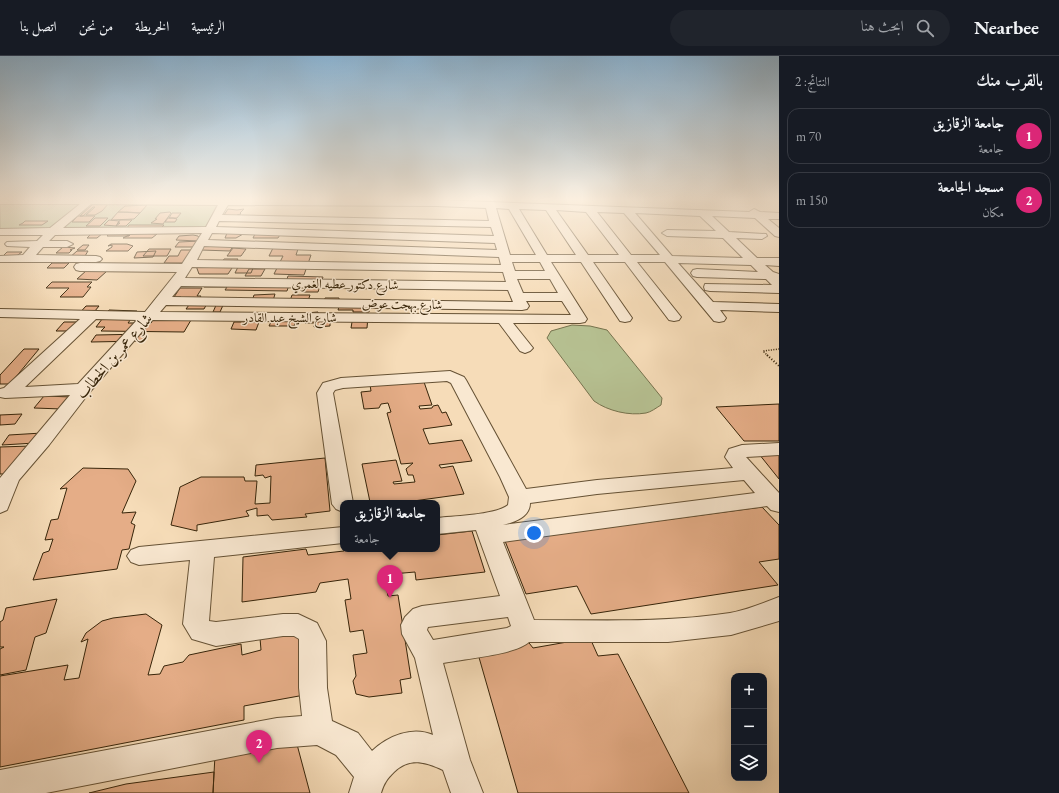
<!DOCTYPE html>
<html lang="ar">
<head>
<meta charset="utf-8">
<style>
  :root { --surface:#171b24; --page:#20242c; --text:#f1f3f6; --muted:#9ea1a6; --line:#363941; --accent:#db2777 }
  body { margin:0; font-family:"EB Garamond",Amiri,serif; background:var(--page); color:var(--text); direction:rtl }
  .controls { position:absolute; right:12px; bottom:12px; display:grid; overflow:hidden; border-radius:8px; box-shadow:0 4px 16px #0002 }
  .controls button { width:36px; height:36px; display:grid; place-items:center; padding:0; border:0; border-bottom:1px solid var(--line); background:var(--surface); color:var(--text); font:20px sans-serif }
  .you { position:absolute; left:534px; top:477px; width:14px; height:14px; margin:-10px; border:3px solid #fff; border-radius:50%; background:#1a73e8; box-shadow:0 0 0 6px #1a73e833 }
  .badge { display:grid; place-items:center; width:26px; height:26px; border-radius:50%; background:var(--accent); color:#fff; font-size:13px; font-weight:700 }
  .pin { position:absolute; translate:-50% -33px; filter:drop-shadow(0 1px 2px #0008) }
  .pin::after { content:''; position:absolute; top:21px; width:14px; height:12px; background:inherit; clip-path:polygon(0 0,100% 0,50% 100%) }
  .popup { position:absolute; left:340px; top:444px; width:100px; height:52px; box-sizing:border-box; display:grid; place-content:center; border-radius:8px; background:var(--surface); filter:drop-shadow(0 1px 3px #0005); font-size:13px; white-space:nowrap; color:var(--muted) }
  .popup b { font-size:15px; color:var(--text) }
  .popup::after { content:''; position:absolute; left:50%; top:100%; margin-left:-8px; border:8px solid transparent; border-top-color:var(--surface) }
  .list { margin:0; padding:0; list-style:none }
  h2 { display:flex; justify-content:space-between; align-items:center; height:52px; margin:0; padding:0 16px; font-size:17px }
  h2 small { font-size:13px; font-weight:400; color:var(--muted) }
  .list li { display:grid; grid-template-columns:26px 1fr auto; gap:12px; align-items:center; box-sizing:border-box; height:56px; margin:0 8px 8px; padding:0 8px; border:1px solid var(--line); border-radius:12px }
  .list b { display:block; font-size:15px; white-space:nowrap }
  .list p { margin:0; font-size:13px; white-space:nowrap; color:var(--muted) }
  .list em { font-size:13px; font-style:normal; color:var(--muted) }
  .icon { flex:none; width:22px; height:22px; fill:none; stroke:currentColor; stroke-width:2; stroke-linecap:round; stroke-linejoin:round }
  .map { position:relative; flex:none; width:779px; height:737px; overflow:hidden; direction:ltr }
  header { display:flex; align-items:center; gap:24px; box-sizing:border-box; height:56px; padding:0 20px; background:var(--surface); border-bottom:1px solid var(--line) }
  header strong { font-size:19px }
  nav { display:flex; gap:22px; margin-inline-start:auto; font-size:14px }
  .search { width:280px; height:36px; background:var(--page); display:flex; align-items:center; gap:10px; box-sizing:border-box; padding:0 14px; border-radius:22px; color:var(--muted); font-size:15px }
  main { display:flex }
  aside { flex:1; background:var(--surface) }
  .map>svg:first-child { display:block }
  .green { fill:#b7c293; stroke:#76734e }
  .building { fill:#e5ad87; stroke:#362409 }
  .lines { fill:none; stroke-linecap:round; stroke-linejoin:round }
  .minor-casing { stroke:#665235; stroke-width:2 }
  .path-far1 { stroke:#362409; stroke-width:1.5; stroke-dasharray:1 1.5; stroke-linecap:butt }
  .path { stroke:#362409; stroke-width:2; stroke-dasharray:1 2; stroke-linecap:butt }
  .minor { fill:#f9e8d1; fill-rule:evenodd }
  .labels { text-anchor:middle; dominant-baseline:central; stroke-width:3; stroke-linejoin:round; paint-order:stroke }
  .far-street-label { font-size:13px; fill:#362409; stroke:#f9e8d1 }
  .street-label { font-size:16px; fill:#362409; stroke:#f9e8d1 }
</style>
</head>
<body>
<header>
<strong>Nearbee</strong>
<div class="search"><svg class="icon" aria-label="search" viewBox="0 0 24 24"><circle cx="10" cy="10" r="6"/><path d="M15 15l6 6"/></svg>ابحث هنا</div>
<nav><a>الرئيسية</a><a>الخريطة</a><a>من نحن</a><a>اتصل بنا</a></nav>
</header>
<main>
<aside>
<h2>بالقرب منك<small>النتائج: 2</small></h2>
<ul class="list">
<li><span class="badge">1</span><div><b>جامعة الزقازيق</b><p>جامعة</p></div><em>70 m</em></li>
<li><span class="badge">2</span><div><b>مسجد الجامعة</b><p>مكان</p></div><em>150 m</em></li>
</ul>
</aside>
<div class="map">
<svg width="779" height="737" viewBox="0 0 779 737">
  <rect width="100%" height="100%" fill="#f6dcb8"/>
  <filter id="stains"><feTurbulence type="fractalNoise" baseFrequency=".005" numOctaves="4"/><feColorMatrix values="0 0 0 0 .2 0 0 0 0 .09 0 0 0 0 .02 0 0 0 .5 -.17"/></filter>
  <radialGradient id="worn" r=".72"><stop offset=".6" stop-color="#630" stop-opacity="0"/><stop offset="1" stop-color="#630" stop-opacity=".3"/></radialGradient>
  <!-- green -->
  <path class="green" d="M0,147l217,2 -12,24 -205,2z
    M572,269l18,1 17,4 55,68 -1,7c-5,3 -10,7 -15,8 -17,3 -38,-2 -52,-12l-47,-63 4,-7z"/>
  <!-- building -->
  <path class="building" d="M94,147h15l-7,8 -7,4h-9l9,-8h-2l-10,9h-3z
    M147,149l-7,8 -22,-1 7,-6z
    M228,153l9,1 7,-1 -4,4 1,1 -4,1 2,1 -15,-1z
    M118,156h10l12,1 -6,6 -23,1z
    M170,156l1,1 -8,11 -12,-1 6,-4h-2l5,-6z
    M172,157h9l-4,5h-8z
    M78,160h17l-6,6h-17z
    M95,162h13l-8,8h-14z
    M168,162h5l4,1 -2,3h-10z
    M109,164l10,1 -3,5 -12,-1z
    M120,164h12l-6,6h-10l4,-3h-2z
    M25,165h23l-6,4h-23l4,-2z
    M129,169h35l-3,3h-34z
    M112,175h21l-4,5h-22z
    M256,176l25,1 -3,5h-25z
    M92,177h11l-6,5h-10z
    M138,177l19,1 -5,4h-29l8,-4z
    M227,177h18l-9,5h-11z
    M193,179l5,1 2,3 -2,2 -22,-1 3,-4z
    M200,185l-3,6h-22l4,-5z
    M111,188h16l6,2 -5,5h-22l6,-4v-2l-4,1z
    M83,189h6l-4,5h-8z
    M206,189l27,1 -3,5 -29,-1z
    M63,191l12,1 -5,2h2l-3,3h-13z
    M233,192l13,1 -5,7h-14z
    M273,192l25,1 -2,6h15l-7,20 -30,-1 9,-18h-14z
    M149,193h22l-4,7h-24z
    M181,194h11l-8,13h-20l5,-7h9z
    M77,195h11l-3,5 -16,2z
    M156,195l-3,6 -19,1 3,-6z
    M7,196h15l-7,5h-13z
    M224,203h14l-10,15h-29l-4,-11 25,2z
    M241,205h15l-5,12h-16z
    M52,207h17l-5,5h-17z
    M249,213h16l-4,7h-16z
    M87,214l20,1 -10,9 -20,-1z
    M288,220l35,1 -5,15h-15l4,-9 -21,-1z
    M52,226h40l-5,5h4l-8,10h-23l9,-9h-23z
    M207,227l82,2 -2,6 -62,-1 2,-3h-23z
    M180,232h22l-5,8h4l-3,4h11l-5,9h-18l3,-4 -14,-1 6,-7h-7z
    M275,238l-3,10h-21l3,-9z
    M292,239h18l-3,9h-18z
    M325,242h14v4h31l-1,10h-16v-2h-15l1,-3h-16z
    M217,247h7l-4,9h-7z
    M86,250h13l-9,11h-14z
    M109,254l28,1 -9,12h23l6,-10 34,7 -7,12 -83,-1 4,-4h-9z
    M318,256v2h12v12l-16,1 1,-4h-10l1,-10z
    M353,260h15l-1,12h-16z
    M297,262l-3,8h-25l3,-6z
    M64,266h14l-8,9h-14z
    M234,266h25l-3,8 -25,-1z
    M146,278l-4,7 -51,1 5,-7z
    M24,293h15l-29,35h-10v-9z
    M424,326l8,23 -13,1 1,3 12,-1 1,-2 5,-1 4,8 4,-1 6,13 -29,4 6,15 33,-4 10,21 -33,4 2,3 12,-2 11,28 -65,9h-15v-2l-14,1 -8,-38 34,-4 6,21 -9,1 1,2 21,-2 -2,-7h-5l-2,-6 7,-6 -12,1 -14,-51 4,-1 -3,-9 -7,1 -2,4 -15,1 -3,-17 10,-1 -1,-6z
    M44,340l28,1 -10,12 -28,-1z
    M779,348v37h-35l-28,-34z
    M22,358l-7,10 -15,1v-10z
    M42,377l-7,10 -33,2 7,-10z
    M31,390l-19,28h-12v-27z
    M759,398h20v25z
    M325,402l5,53 -25,3 2,3 -35,3 -4,-5 -11,1v-8l-11,3 3,5 -52,9v6l-26,-6 9,-38 21,-10h43l1,4h12l-2,23 15,-1 1,-27 -6,2 -2,-3 -8,1 1,-11z
    M83,412l45,1 8,12 -14,32 14,-1 -5,11 4,2 -6,24 -7,1 -5,19 -84,11 10,-27 6,-2 4,-12 -8,1 6,-20 7,-1 9,-31 -7,1z
    M762,451l17,18v34l-20,3 19,23 -187,29 -14,-28 -51,8 -21,-53z
    M472,475l13,41 -69,8 -1,-8 -23,2 2,10 -8,1 2,11 10,-1 13,83 -11,2 2,13 -33,4 -13,-3 -3,-13 3,-5 -3,-21 14,-2 -4,-23 -13,2 -5,-32 6,-1 -3,-20 -28,4 -4,9 -74,10 1,-45 63,-8 2,6 36,-4v-2h33v1l60,-1v-14z
    M57,543l-11,34 -11,4 -9,33 -26,5v-26l4,-2h-4v-25l3,-2 3,-12z
    M146,558l16,11 -14,50 12,-1 4,-8 19,-4 6,-7 52,-11 1,11 19,-5 -1,-12 35,-7 9,5 6,58 -66,12v14l-244,47v-91l68,-11 -4,15 15,-2 9,-39 -7,3 5,-9 16,-12 11,-3z
    M590,582l8,18 20,-2 71,139h-171l-42,-146 50,-8 7,9z
    M295,681l15,56h-97l2,-38z
    M214,716l-1,21h-124l37,-9z"/>
  <g class="lines">
    <defs>
      <path id="minor" d="M0,144h437l312,12 5,-3 6,3 19,1v6h-11l11,9v9l-4,-1 -20,-18 -43,-2 17,16 37,2 1,2 -5,3 -26,-1 21,20h22v8l-14,-1 8,7 6,2v19l-69,-2 -5,-1 -1,-3 1,-3 67,1 -6,-6 -69,-2 -4,-1 -2,-3 2,-3 4,-1 61,3 -7,-7 -73,-2 35,39 66,2v8l-59,-2 6,8 -2,3 -5,1 -5,-1 -49,-59h-28l44,55 -2,3 -5,1 -5,-1 -44,-58h-32l39,56 -2,3 -5,1 -5,-1 -39,-59h-30l36,57 -2,3 -5,1h-67l20,25 -3,3 -5,2 -5,-2 -21,-28 -347,-3 -63,73 -40,52 -30,35 -12,30 -7,3v-35l70,-83 -65,3 -5,-1v-8l4,-1 76,-69 -80,-2v-8l145,3 32,-40 -97,-1 -4,-1 -2,-3 2,-3 4,-1 102,1 20,-31 -147,2 -6,6h18l6,3 -6,3h-24l-7,8 60,1 4,1 2,2 -2,2 -4,1h-96v-6l23,-1 7,-8 -23,-1 -2,-2 2,-2 30,-1 6,-6h-43v-6l50,-1 30,-24h-80zM91,148l127,1 -12,22 -143,1zM228,149l209,1 49,2 3,13 -267,-6zM496,152l13,1 27,46h-26zM519,153l27,1 30,45h-29zM556,154l30,2 33,43h-31zM597,156l27,1 36,42h-29zM635,157l65,3 16,15 -49,-1 -5,3 5,3 56,2 20,20 -71,-2zM219,165l272,6 3,9 -278,-9zM212,177l283,10 2,7 -289,-10zM204,190l295,11 2,8 -304,-5zM512,206h28l5,9h-30zM192,211l311,5 3,10 -321,-4zM517,223h33l8,14h-35zM181,230l327,4 5,12 -341,-5zM526,245h36l9,14 -411,-3 6,-7 356,5 5,-1 2,-3zM96,263l41,1 -59,64 -53,3z
        M450,315l14,6 2,3 60,109 71,-9 136,-12 -8,-11 4,-8 13,-4 37,-2v12l-33,2 33,36v19l-8,-2 -4,-4 -264,36 31,78c65,0 131,3 196,-7 17,-3 33,-10 49,-16v24l-48,14 -63,7h-139c-14,13 -66,17 -86,21l27,97 13,33h-32l-8,-23c-18,-8 -33,-13 -49,2 -7,7 -10,11 -13,21h-32l5,-16 -18,-22 -19,-10 -40,3 -231,45h-46v-23l277,-52 25,-2 -3,-28v-49l-5,-3h-11l-67,10 -24,-7 -9,-15 7,-64 -51,5 -8,-3 -4,-6 4,-6 8,-3 204,-20v16l-129,14 -5,64 7,1 67,-8h15l19,9 9,18 1,47 5,33 26,12 14,18c16,-15 40,-25 61,-16l-18,-77 -13,-24 -1,-9 4,-8 8,-8 9,-3 78,-10 -24,-66 -39,4v-16c17,-2 59,-3 71,-13l1,-8 -9,-20 -49,-94 -4,-2 -104,7 -8,2 -2,3 20,110h-10v9l-7,-3 -4,-5 -15,-111 6,-10 18,-5zM744,424l11,13 -252,32c12,-3 27,-8 27,-22l67,-9zM508,561l3,9 -4,2 -74,12 -6,-10 1,-3z"/>
    </defs>
    <!-- minor casing -->
    <use href="#minor" class="minor-casing"/>
    <!-- path-far1 -->
    <path class="path-far1" d="M768,300l-5,-5 16,-2"/>
    <!-- path -->
    <path class="path" d="M767,299l12,11"/>
    <!-- minor -->
    <use href="#minor" class="minor"/>
  </g>
  <!-- sky -->
  <linearGradient id="sky" x2="0" y2="1"><stop stop-color="#8cb6d6"/><stop offset="0.58" stop-color="#fbefdf"/><stop offset="1" stop-color="#fbefdf" stop-opacity="0"/></linearGradient>
  <rect width="779" height="247" fill="url(#sky)"/>
  <g class="labels">
    <!-- far-street labels -->
    <g class="far-street-label">
      <text transform="translate(345 228) rotate(1)">شارع دكتور عطيه الغمري</text>
      <text transform="translate(402 248) rotate(1)">شارع بهجت عوض</text>
      <text x="290" y="261">شارع الشيخ عبد القادر</text>
    </g>
    <!-- street labels -->
    <g class="street-label">
      <text transform="translate(114 300) rotate(-49)">شارع عمر بن الخطاب</text>
    </g>
  </g>
  <rect width="100%" height="100%" filter="url(#stains)"/>
  <rect width="100%" height="100%" fill="url(#worn)"/>
</svg>
<div class="controls">
<button>+</button>
<button>−</button>
<button><svg class="icon" aria-label="layers" viewBox="0 0 24 24"><path d="M12 4l9 5-9 5-9-5zM3 14l9 5 9-5"/></svg></button>
</div>
<div class="you"></div>
<div class="pin badge" style="left:390px;top:542px">1</div>
<div class="popup"><b>جامعة الزقازيق</b>جامعة</div>
<div class="pin badge" style="left:259px;top:707px">2</div>
</div>
</main>
</body>
</html>
